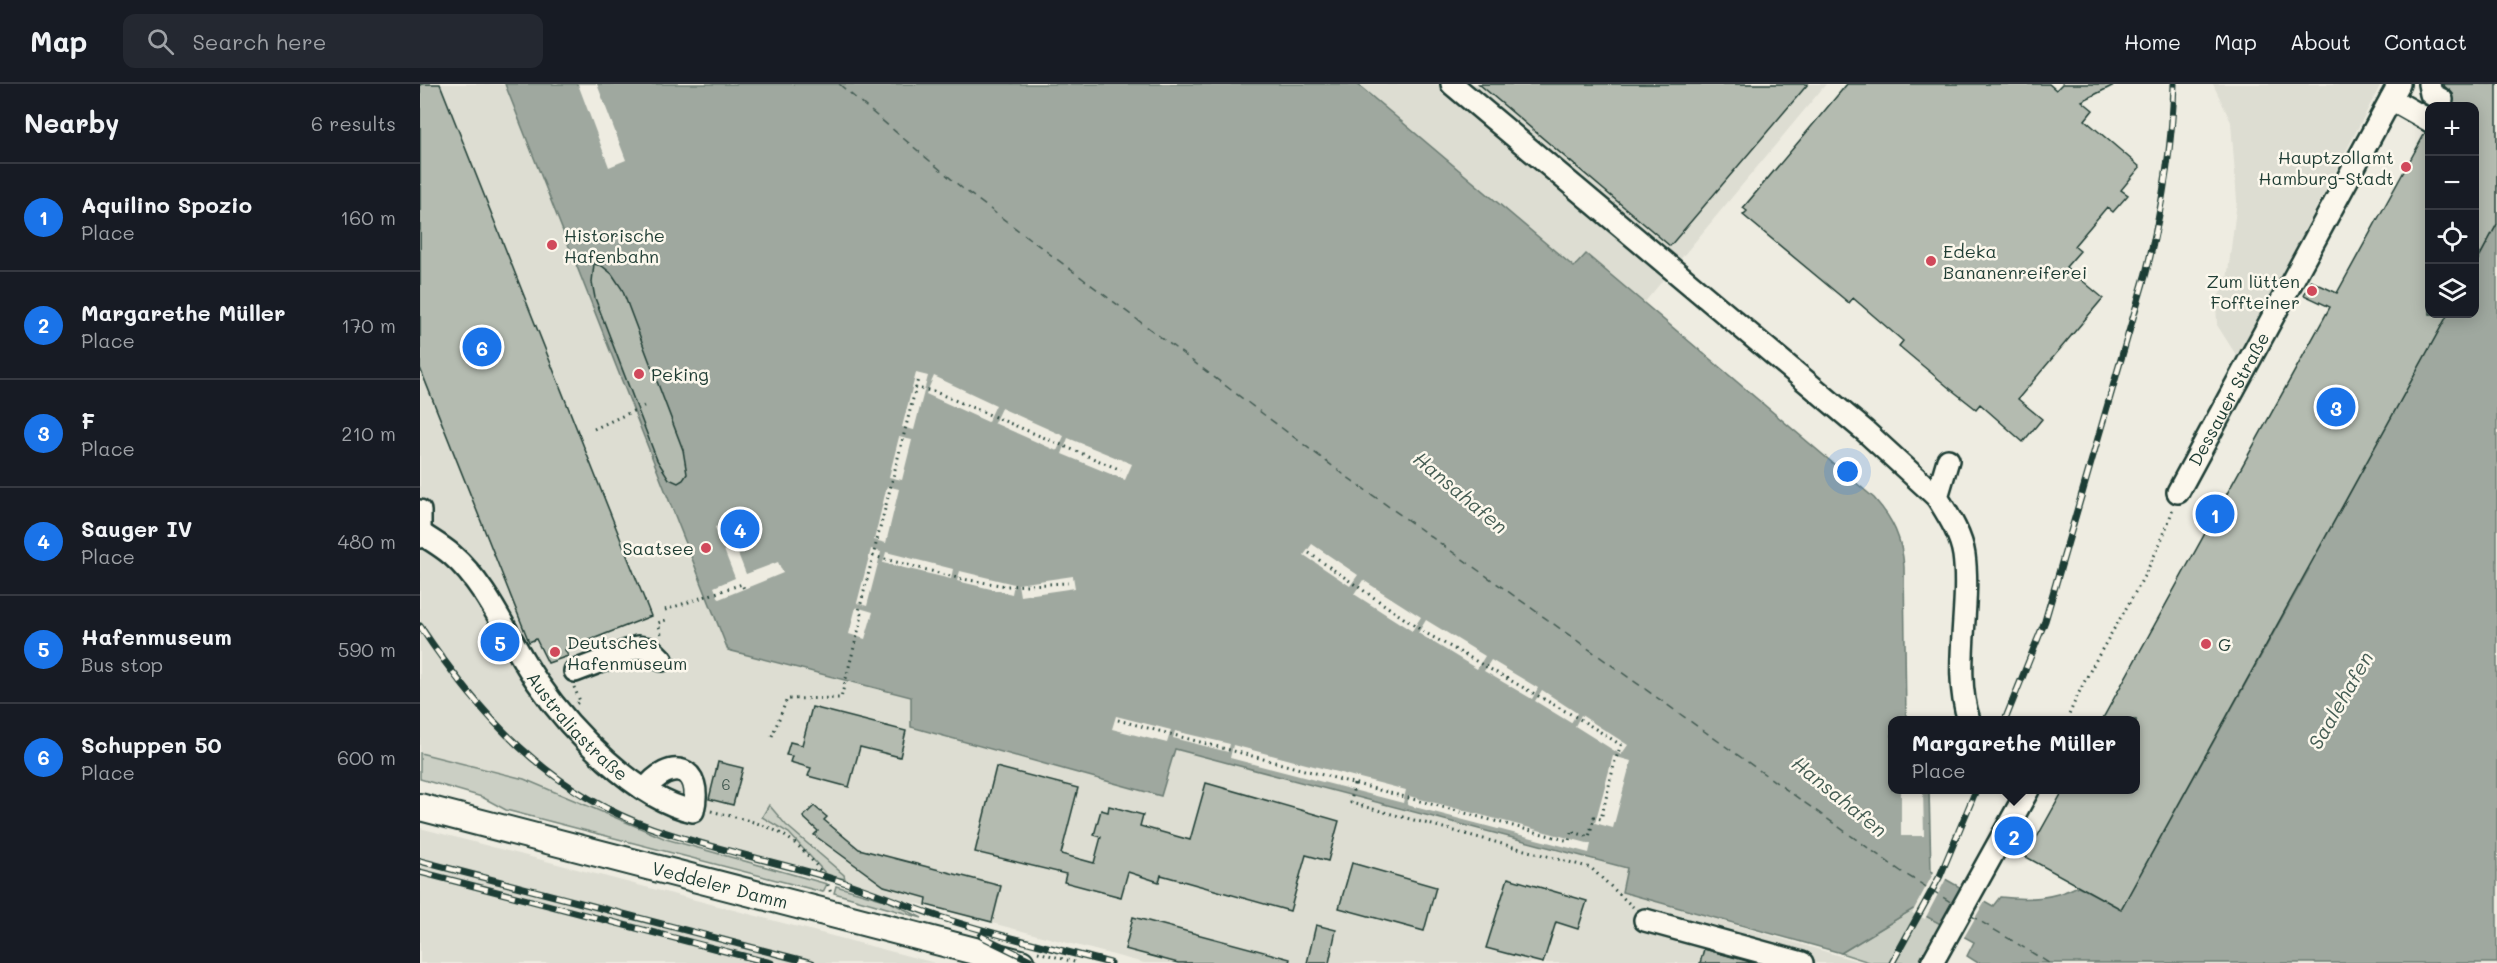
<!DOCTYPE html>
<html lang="en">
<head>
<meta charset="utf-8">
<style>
  :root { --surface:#171b24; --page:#242831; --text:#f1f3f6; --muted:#9ea1a6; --line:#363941; --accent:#1a73e8 }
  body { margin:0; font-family:Mali,sans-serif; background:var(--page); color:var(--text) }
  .controls { position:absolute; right:18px; top:18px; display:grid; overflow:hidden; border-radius:12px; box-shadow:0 3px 15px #0003 }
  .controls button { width:54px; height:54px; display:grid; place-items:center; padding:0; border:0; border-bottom:2px solid var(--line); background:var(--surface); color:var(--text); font:30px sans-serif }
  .you { position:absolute; left:1428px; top:388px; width:21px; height:21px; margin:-15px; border:4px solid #fff; border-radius:50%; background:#1a73e8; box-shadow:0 0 0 9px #1a73e833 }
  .badge { display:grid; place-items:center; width:39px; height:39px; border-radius:50%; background:var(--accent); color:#fff; font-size:20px; font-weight:700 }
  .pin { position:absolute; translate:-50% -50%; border:3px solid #fff; box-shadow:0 2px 6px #0006 }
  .popup { position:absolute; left:1468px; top:632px; width:252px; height:78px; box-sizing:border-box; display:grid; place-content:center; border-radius:12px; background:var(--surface); filter:drop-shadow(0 2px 4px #0005); font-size:20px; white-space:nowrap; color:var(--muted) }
  .popup b { font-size:22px; color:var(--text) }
  .popup::after { content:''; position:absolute; left:50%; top:100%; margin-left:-12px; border:12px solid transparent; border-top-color:var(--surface) }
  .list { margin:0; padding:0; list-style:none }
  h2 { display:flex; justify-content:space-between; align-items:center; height:78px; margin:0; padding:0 24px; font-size:26px }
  h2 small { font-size:20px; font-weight:400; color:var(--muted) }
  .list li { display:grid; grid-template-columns:39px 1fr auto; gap:18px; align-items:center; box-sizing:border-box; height:108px; padding:0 24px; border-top:2px solid var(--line) }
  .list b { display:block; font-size:22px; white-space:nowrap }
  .list p { margin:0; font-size:20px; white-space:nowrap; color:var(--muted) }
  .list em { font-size:20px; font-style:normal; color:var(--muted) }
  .icon { flex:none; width:33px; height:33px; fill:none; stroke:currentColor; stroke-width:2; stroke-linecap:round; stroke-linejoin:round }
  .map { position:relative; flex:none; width:2077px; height:879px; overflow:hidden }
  header { display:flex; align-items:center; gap:36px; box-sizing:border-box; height:84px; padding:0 30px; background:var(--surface); border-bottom:2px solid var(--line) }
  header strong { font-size:28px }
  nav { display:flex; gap:33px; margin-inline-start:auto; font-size:21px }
  .search { width:420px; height:54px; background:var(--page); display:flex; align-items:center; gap:15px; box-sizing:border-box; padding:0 21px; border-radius:12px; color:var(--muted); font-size:22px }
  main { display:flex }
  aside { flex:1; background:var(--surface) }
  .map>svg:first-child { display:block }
  .built { fill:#ddddd2 }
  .green { fill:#cbcfc4; stroke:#75867c; stroke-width:1.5 }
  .water { fill:#9fa89f; stroke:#6c7d74; stroke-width:1.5 }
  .pier { fill:#eeece1 }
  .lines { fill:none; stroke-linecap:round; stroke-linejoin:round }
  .ferry { stroke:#455d54; stroke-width:1.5; stroke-dasharray:8 6; stroke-linecap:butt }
  .building { fill:#b4bbb0; stroke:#1f3d34; stroke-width:1.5 }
  .minor-casing { stroke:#1f3d34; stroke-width:26 }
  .major-casing { stroke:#1f3d34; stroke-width:30 }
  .path { stroke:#1f3d34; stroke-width:3; stroke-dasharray:1.5 4.5; stroke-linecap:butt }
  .minor { stroke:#fbf7ec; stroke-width:21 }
  .major { stroke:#fbf7ec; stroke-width:26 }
  .rail-casing { stroke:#1f3d34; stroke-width:7 }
  .rail { stroke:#fbf7ec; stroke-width:4.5; stroke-dasharray:14; stroke-linecap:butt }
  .poi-dot { fill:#d1495b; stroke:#fbf7ec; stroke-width:2 }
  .labels { text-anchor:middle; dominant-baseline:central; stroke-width:5; stroke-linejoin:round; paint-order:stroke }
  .number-label { font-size:15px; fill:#445c53 }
  .poi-label { font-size:18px; fill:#1f3d34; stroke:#fbf7ec; text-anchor:start }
  .street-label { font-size:18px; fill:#1f3d34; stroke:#fbf7ec }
  .water-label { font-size:20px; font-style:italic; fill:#455d54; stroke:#fbf7ec }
</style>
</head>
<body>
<header>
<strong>Map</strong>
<div class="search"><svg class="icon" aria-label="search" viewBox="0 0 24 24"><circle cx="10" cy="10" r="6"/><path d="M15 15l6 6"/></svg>Search here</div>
<nav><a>Home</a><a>Map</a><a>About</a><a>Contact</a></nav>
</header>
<main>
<aside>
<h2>Nearby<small>6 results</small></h2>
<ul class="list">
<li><span class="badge">1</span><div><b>Aquilino Spozio</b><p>Place</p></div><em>160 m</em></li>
<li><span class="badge">2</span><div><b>Margarethe Müller</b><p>Place</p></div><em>170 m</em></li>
<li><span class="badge">3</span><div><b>F</b><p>Place</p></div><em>210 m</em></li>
<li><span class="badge">4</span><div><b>Sauger IV</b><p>Place</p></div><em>480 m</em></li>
<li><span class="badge">5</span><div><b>Hafenmuseum</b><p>Bus stop</p></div><em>590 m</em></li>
<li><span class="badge">6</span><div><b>Schuppen 50</b><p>Place</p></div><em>600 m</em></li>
</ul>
</aside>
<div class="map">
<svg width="2077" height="879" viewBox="0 0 2077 879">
  <rect width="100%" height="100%" fill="#eeece1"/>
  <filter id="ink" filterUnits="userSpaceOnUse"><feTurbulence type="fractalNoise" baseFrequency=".0167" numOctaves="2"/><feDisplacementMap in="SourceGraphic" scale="12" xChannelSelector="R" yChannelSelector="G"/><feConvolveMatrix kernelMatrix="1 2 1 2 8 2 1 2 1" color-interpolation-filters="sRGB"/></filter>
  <g filter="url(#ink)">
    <!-- built -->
    <path class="built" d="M0,0h85l223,566 184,47v31l249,68 13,-47 454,119 -5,24 241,71h-720l-724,-190z
      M937,0h469l-182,219 -58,-49 -11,13z
      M1793,0h168l-143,274 -21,-33 -1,-24 11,-21 10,-79 -6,-79z
      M0,744l363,95 152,40h-515z"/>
    <!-- green -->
    <path class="green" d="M0,669l104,26 142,60 161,45 -4,8 -317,-82 -24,-13 -62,-18z
      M349,721l17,20 58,50 1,4 -18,-4 -38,-42 -27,-16z
      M416,802l52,15 34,17 -88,-25z
      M1493,825l30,16 -24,38h-47l-31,-10z"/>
    <!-- water -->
    <path class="water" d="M85,0h852l217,183 12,-13 288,244c19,21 28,41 30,69l2,153h-14v70h37l2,81 62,35 7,-9c28,3 53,2 78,-11l43,23 188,-340 -12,-7 21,-11 130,-237h26l1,-49 22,-41v739h-519l-11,-7 7,-14 -61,-33 -72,44 -219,-61 5,-24 -452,-119 -14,47 -250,-69v-30l-183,-47z"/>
    <!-- pier -->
    <path class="pier" d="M158,0h19l29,76 -17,7z
      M496,289l12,3 -14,54 -12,-3z
      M514,292l62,29 -8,17 -62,-28z
      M581,324l63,28 -7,15 -63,-28z
      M479,353l13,3 -10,40 -13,-3z
      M648,354l64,26 -7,16 -63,-26z
      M467,402l12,3 -13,54 -12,-3z
      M306,439l20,51 32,-12 5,11 -64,26 -5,-12 21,-9 -20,-51z
      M892,460l46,31 -8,11 -46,-31z
      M451,465l10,3 -14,54 -10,-3z
      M466,468l67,17 -2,10 -68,-16z
      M540,487l54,13 -2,10 -55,-13z
      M653,492l2,12 -55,8 -2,-12z
      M943,496l58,37 -9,14 -58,-37z
      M436,523l17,5 -8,27 -16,-5z
      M1006,536l59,36 -8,13 -59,-36z
      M1071,576l47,28 -6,11 -48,-28z
      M1122,606l35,23 -6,10 -36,-22z
      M1161,631l47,30 -7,10 -46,-29z
      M696,632l55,14 -4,13 -55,-14z
      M755,647l55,13 -2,8 -55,-14z
      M813,661l173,45 -3,13 -173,-45z
      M1193,672l18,5 -18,67 -18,-5z
      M1481,706h22l1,46h-23z
      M989,712l182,48 -2,9 -182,-48z
      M1515,786l12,7 -22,42 -13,-6z
      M1543,802l23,13 -23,40 -22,-12z"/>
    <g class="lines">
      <!-- ferry -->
      <path class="ferry" d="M419,0l123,104 381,286 559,398 52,32
        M1550,831l79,48"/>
    </g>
    <!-- building -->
    <path class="building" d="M0,0h20l211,532 -86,34 3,6 -20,7 -12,-24 -7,3 -109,-274z
      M1059,0h329l-138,162z
      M1427,0h202l7,6 6,-6h54l-34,17 11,9 -8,10 55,47 -19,23 7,5 -15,17 -6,-5 -33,39 6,5 -14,16 37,31 -85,101 24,20 -19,23 -43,-38 -4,5 -28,-22 -49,-41 4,-5 -50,-43 -4,5 -106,-88 4,-4 -4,-3z
      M2022,0h55v140l-22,41v-159h-22v-12z
      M2005,49l5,1v180h18l-327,595 -95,-52 38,-68h72v-69h-34l228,-413 -26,-12 7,-14 26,12z
      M174,180l8,2 10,8 10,15 61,161 4,24 -4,6 -5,3 -9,-4 -12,-19 -62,-162 -3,-16z
      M392,623l94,24 -6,26 -40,-10 -11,40 -41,-11 3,-8 -21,-6 2,-6 -6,-1 4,-13 12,3z
      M298,678l25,6 -10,37 -24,-6z
      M576,683l82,21 -17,66 33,9 7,-26 -7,-2 7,-25 7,2 1,-6 34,9 -3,11 50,14 16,-57 133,38 -11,40 -22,-6 -16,56 -129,-36 -2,7 -31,-10 -7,25 -57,-15 2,-8 -91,-22z
      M394,722l13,11 -3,3 35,29 142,37 -9,36 -66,-17 1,-7 -43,-12 -70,-51 4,-4 -15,-14z
      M932,779l84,24 -12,44 -85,-23z
      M1088,794l79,23 -9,28 -22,-7 -13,41 -57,-15z
      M713,833l157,42 -1,4h-111l-53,-14z
      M896,841l20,5 -7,33h-22z
      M1284,865l50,14h-54z"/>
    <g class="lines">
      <defs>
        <g id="minor">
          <path d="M1032,0l413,347 72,66 11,-37"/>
          <path d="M2009,0l2,10 11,6"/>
          <path d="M1971,15l39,22"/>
          <path id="s1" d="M1758,408l221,-408"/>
          <path d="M1517,413c11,18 24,37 27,58 7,53 -12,116 5,165"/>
          <path d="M0,427v26"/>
          <path id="s2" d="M2,450c10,7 21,13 30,21 38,33 57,87 86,128 32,47 99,117 155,128 11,-45 -23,-55 -48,-21"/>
          <path d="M155,587l63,-24 13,2 11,11"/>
          <path d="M1225,836l157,43"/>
          <path d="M1512,879l96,-173"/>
        </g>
        <g id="major">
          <path id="s3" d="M0,723l601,156"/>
        </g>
      </defs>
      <!-- minor casing -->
      <use href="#minor" class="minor-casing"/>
      <!-- major casing -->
      <use href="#major" class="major-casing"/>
      <!-- path -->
      <path class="path" d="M495,304l18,3 188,79
        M174,345l50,-23
        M889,469l115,79 159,89 38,24
        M453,472l89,23 45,7 61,-3
        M245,526l77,-26 2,5
        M241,550l-3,-11 10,-4
        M154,603l6,14 -4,3
        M698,636l451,121 2,-10 18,6 5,-20 7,2 14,-58 6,-16
        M1647,636c29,-74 83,-136 106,-212
        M352,652l15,-37 54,-1 21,-82 -3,-5 59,-232
        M934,700l-3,19 240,65 42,39
        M291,727c41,11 69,13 99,47 10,12 17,20 21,36
        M618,868l40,11"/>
      <!-- minor -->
      <use href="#minor" class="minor"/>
      <!-- major -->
      <use href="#major" class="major"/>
      <defs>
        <path id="rail" d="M0,542c60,90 128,165 232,202 57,20 117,32 175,49 40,12 77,28 116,41 54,18 111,30 167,45
          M1585,636l40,-99 101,-348c16,-63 26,-124 28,-189
          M0,777l392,102
          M0,788l351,91
          M561,852l55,27
          M1472,879l48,-87 36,-86"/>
      </defs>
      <!-- rail casing -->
      <use href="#rail" class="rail-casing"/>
      <!-- rail -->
      <use href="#rail" class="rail"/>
    </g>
  </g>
  <!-- markers -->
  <g class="poi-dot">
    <circle cx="1986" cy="83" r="6"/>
    <circle cx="132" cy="161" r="6"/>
    <circle cx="1511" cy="177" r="6"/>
    <circle cx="1892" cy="207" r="6"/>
    <circle cx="219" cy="290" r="6"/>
    <circle cx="286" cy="464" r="6"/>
    <circle cx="1786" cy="560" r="6"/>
    <circle cx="135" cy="568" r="6"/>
  </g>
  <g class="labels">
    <!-- number labels -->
    <g class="number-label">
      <text x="306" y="700">6</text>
    </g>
    <!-- poi labels -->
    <g class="poi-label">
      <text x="1974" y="73" text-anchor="end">Hauptzollamt<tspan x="1974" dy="21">Hamburg-Stadt</tspan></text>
      <text x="144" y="151">Historische<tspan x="144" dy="21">Hafenbahn</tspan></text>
      <text x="1523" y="167">Edeka<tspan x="1523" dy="21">Bananenreiferei</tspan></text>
      <text x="1880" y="197" text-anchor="end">Zum lütten<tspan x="1880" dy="21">Foffteiner</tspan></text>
      <text x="231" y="290">Peking</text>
      <text x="274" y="464" text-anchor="end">Saatsee</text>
      <text x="147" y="558">Deutsches<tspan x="147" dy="21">Hafenmuseum</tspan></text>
      <text x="1798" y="560">G</text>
    </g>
    <!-- street labels -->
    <g class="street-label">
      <text stroke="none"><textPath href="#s1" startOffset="106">Dessauer Straße</textPath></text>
      <text stroke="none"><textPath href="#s2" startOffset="250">Australiastraße</textPath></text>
      <text stroke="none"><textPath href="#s3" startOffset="310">Veddeler Damm</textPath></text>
    </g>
    <!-- water labels -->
    <g class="water-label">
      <text transform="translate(1041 408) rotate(40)">Hansahafen</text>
      <text transform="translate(1920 616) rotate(-60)">Saalehafen</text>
      <text transform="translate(1420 712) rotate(39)">Hansahafen</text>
    </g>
  </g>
</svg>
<div class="controls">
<button>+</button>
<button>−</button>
<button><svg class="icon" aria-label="locate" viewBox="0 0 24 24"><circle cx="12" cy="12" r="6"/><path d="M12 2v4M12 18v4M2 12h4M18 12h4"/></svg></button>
<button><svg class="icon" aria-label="layers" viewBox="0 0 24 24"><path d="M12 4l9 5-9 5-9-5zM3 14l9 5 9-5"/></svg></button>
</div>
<div class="you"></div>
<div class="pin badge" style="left:1795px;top:430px">1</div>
<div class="pin badge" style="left:1594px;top:752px">2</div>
<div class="popup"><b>Margarethe Müller</b>Place</div>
<div class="pin badge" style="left:1916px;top:323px">3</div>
<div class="pin badge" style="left:320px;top:445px">4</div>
<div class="pin badge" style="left:80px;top:558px">5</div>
<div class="pin badge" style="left:62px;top:263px">6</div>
</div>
</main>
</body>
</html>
